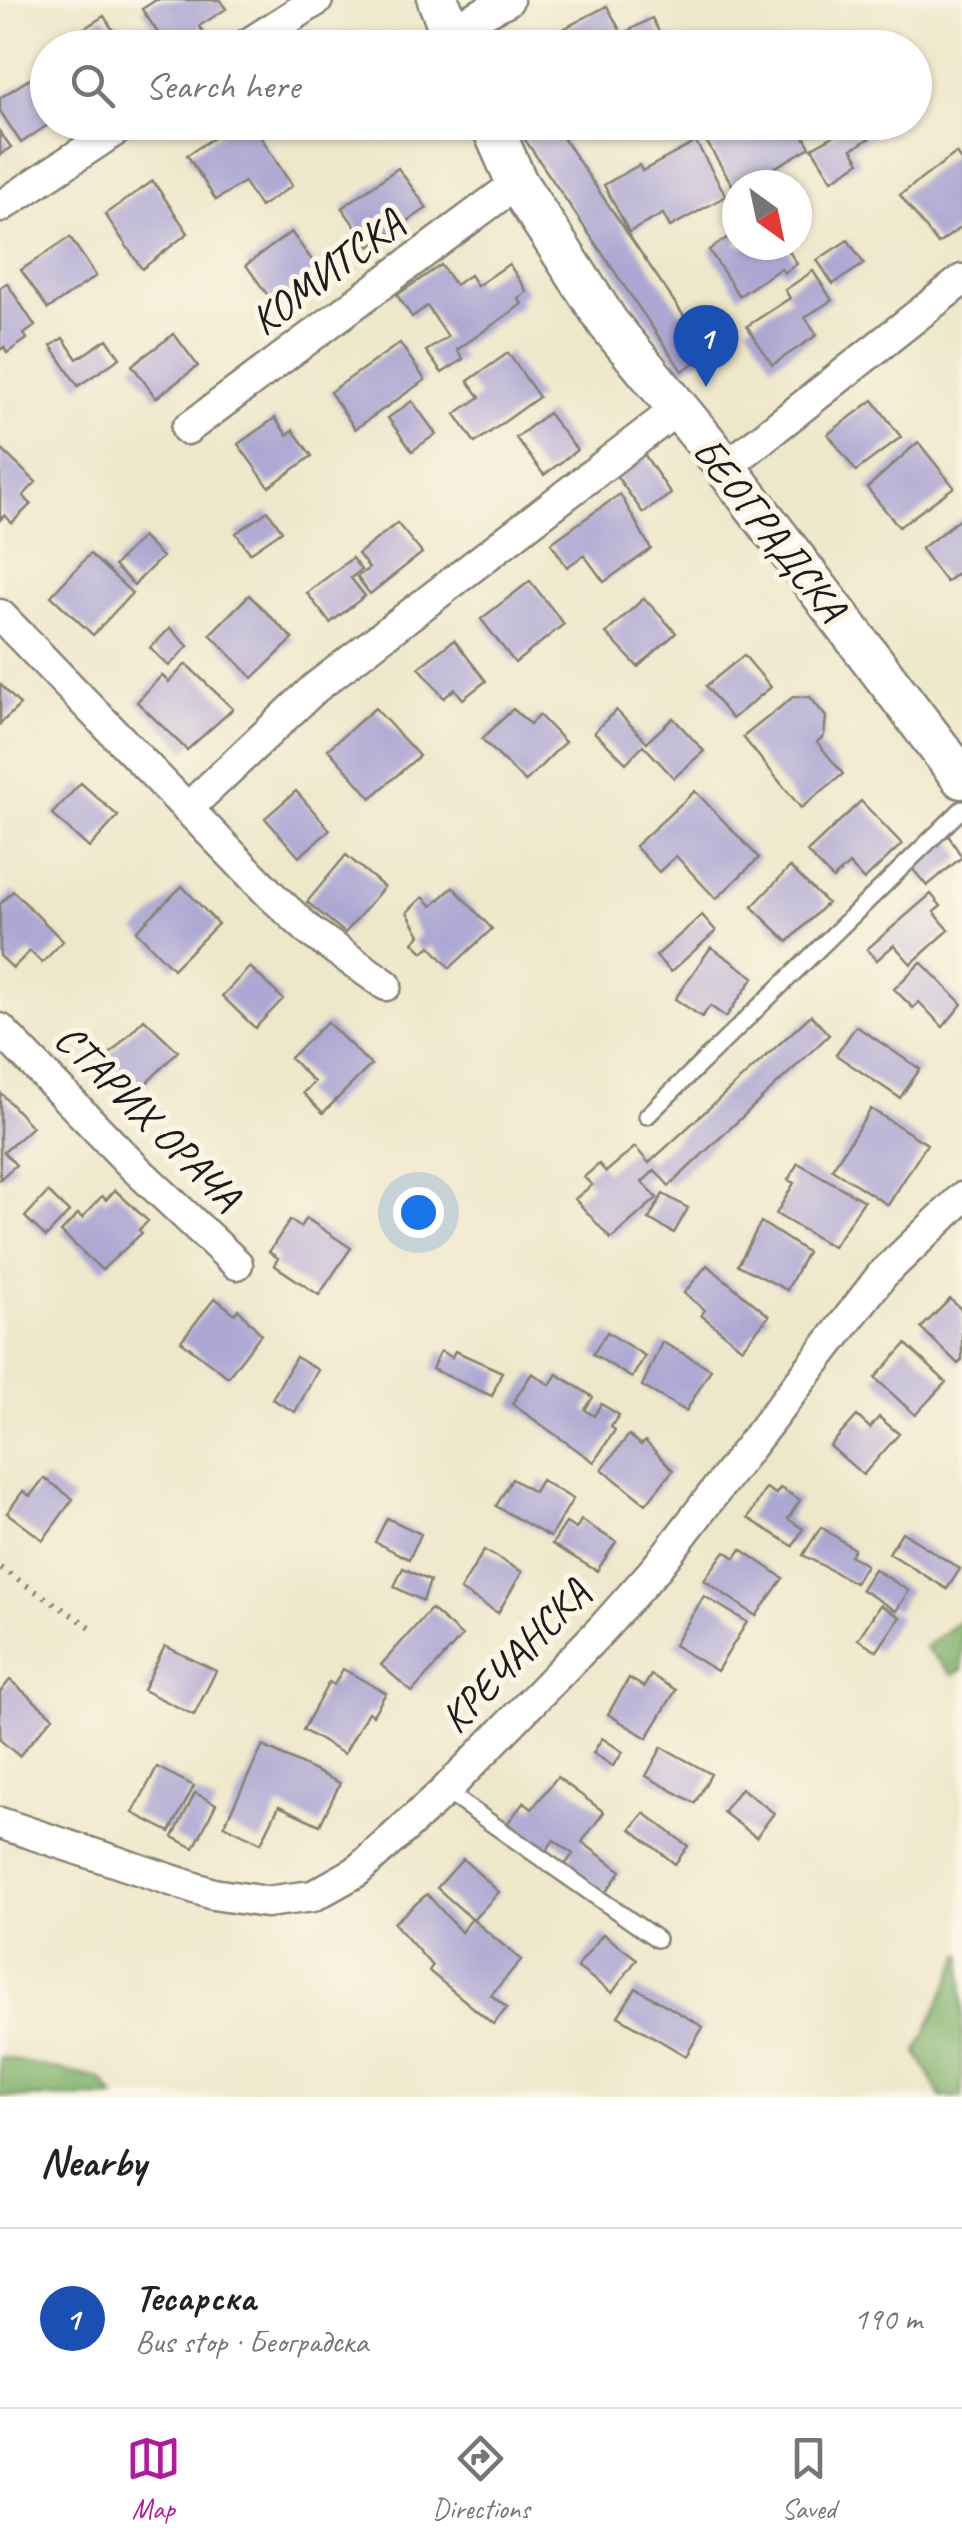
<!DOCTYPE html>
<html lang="en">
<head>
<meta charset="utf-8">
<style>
  :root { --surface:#fff; --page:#f6f6f6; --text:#222; --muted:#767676; --line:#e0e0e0; --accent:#b5179e }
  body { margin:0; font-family:Caveat,sans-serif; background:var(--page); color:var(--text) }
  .compass { position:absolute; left:722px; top:170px; width:90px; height:90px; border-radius:50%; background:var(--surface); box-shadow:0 2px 8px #0004; rotate:147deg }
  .you { position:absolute; left:418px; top:1212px; width:35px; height:35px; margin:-25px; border:8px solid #fff; border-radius:50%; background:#1a73e8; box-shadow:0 0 0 15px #1a73e833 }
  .badge { display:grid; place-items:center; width:65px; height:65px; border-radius:50%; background:var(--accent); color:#fff; font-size:32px; font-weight:700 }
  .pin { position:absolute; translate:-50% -82px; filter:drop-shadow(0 2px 5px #0008) }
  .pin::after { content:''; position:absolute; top:52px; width:35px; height:30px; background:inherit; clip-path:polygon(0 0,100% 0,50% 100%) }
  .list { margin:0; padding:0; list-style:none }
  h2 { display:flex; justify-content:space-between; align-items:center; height:130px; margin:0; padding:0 40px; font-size:42px }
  h2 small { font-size:32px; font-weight:400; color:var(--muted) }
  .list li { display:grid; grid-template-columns:65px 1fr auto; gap:30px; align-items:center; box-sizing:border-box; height:180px; padding:0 40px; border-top:2px solid var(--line) }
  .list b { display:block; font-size:38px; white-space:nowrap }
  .list p { margin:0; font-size:32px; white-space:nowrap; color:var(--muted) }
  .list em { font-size:32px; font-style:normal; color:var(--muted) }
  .icon { flex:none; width:55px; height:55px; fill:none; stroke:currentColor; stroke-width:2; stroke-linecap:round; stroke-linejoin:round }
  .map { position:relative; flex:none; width:962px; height:2097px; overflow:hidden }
  .search { position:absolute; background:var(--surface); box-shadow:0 2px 8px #0004; left:30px; right:30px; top:30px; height:110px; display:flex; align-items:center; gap:25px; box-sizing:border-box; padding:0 35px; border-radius:55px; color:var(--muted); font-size:38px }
  .sheet { height:310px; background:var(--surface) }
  nav { display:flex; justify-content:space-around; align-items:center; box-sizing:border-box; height:140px; border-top:2px solid var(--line); background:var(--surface); font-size:28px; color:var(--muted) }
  nav a { display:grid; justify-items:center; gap:5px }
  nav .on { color:var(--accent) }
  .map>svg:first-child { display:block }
  .forest { fill:#82b46e; stroke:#4f6845; stroke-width:2.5 }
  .building { fill:#ada8d3 }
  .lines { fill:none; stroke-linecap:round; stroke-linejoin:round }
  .lane-casing { stroke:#868273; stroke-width:20 }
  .street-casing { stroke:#868273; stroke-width:35 }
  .secondary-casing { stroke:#868273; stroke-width:45 }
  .path { stroke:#868273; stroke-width:6; stroke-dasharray:2.5 8; stroke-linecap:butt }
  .lane { stroke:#fff; stroke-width:15 }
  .street { stroke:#fff; stroke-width:30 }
  .secondary { stroke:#fff; stroke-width:40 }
  .labels { text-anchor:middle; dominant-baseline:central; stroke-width:10; stroke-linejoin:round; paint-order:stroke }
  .street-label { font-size:42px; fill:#1c1c1c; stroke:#fcf5e5 }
</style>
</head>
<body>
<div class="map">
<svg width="962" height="2097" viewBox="0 0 962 2097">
  <rect width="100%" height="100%" fill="#fcf5e5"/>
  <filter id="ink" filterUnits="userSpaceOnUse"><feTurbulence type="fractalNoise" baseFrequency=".01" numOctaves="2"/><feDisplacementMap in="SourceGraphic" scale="20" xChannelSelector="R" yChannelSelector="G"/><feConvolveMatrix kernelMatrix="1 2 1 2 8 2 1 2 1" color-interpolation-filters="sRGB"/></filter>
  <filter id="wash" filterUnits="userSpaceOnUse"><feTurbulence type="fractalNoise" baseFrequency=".0048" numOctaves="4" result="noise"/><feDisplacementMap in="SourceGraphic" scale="40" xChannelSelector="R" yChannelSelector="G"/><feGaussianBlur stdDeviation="2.25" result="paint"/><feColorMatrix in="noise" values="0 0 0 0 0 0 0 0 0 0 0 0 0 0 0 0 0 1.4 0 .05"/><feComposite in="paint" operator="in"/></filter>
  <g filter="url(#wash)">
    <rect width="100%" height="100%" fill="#efe7ca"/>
    <!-- forest -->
    <path class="forest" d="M962,1619v51l-10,5 -27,-28z
      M962,1953v144h-21l-24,-45z
      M0,2057l101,22 14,18h-115z"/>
    <g id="blocks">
      <!-- building -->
      <path class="building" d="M156,0h64l6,9 -27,17 15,22h-46l-26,-39z
        M607,6l15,28 30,-16 15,30h-92l-10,-20z
        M104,16l20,32h-56l-4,-7z
        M875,34l9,14h-30z
        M48,67v55h4l-31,21 -21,-32v-13z
        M238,122h13l41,64 -32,21 -16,-25 -28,18 -29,-45z
        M513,122h39l157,231 -27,18z
        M629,122h23l-18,10z
        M725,122h103l-24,15 6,10 -65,38h-8v8l-34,-57z
        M859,122l13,15 -20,12 8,13 -28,18 -20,-32z
        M0,132l11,15 -11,8z
        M696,142l30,54 -56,31 -7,-13 -34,18 -25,-47 35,-20 3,6z
        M956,153l6,9v64l-24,18 -38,-49z
        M398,168l29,40 -57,39 -28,-39z
        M153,181l35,52 -46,36 -37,-55z
        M737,231v14h48l12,19 -13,9 -3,-5 -42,28 -30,-46z
        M291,232l29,39 -46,33 -28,-39z
        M70,237l26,39 -48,33 -27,-39z
        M848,240l16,24 -31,20 -16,-24z
        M509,264l18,28 -9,6 4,6 -65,46 6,9 -21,14 -16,-22 22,-14 -21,-31 -15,11 -15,-22 44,-30 14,20 15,-10 7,11z
        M813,271l19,29 -27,17 12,18 -45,30 -25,-39 43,-28 -5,-8z
        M7,283l28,43 -11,8 3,5 -20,14 -3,-6 -4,3v-62z
        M174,334l24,32 -42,32 -24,-33z
        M63,338l14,21 30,-20 13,19 -42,28 -27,-40z
        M400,343l25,37 -70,49 -25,-37z
        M508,353l31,44 -64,46 -20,-29 25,-17 -12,-16z
        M873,400l28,37 -45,34 -28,-37z
        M412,401l24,33 -24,17 -24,-33z
        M548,413l29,37 -33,25 -28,-37z
        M275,418l12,17 6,-5 19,26 -43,31 -31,-43z
        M918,442l36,45 -55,40 -32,-39z
        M0,448l36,34 -13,14 8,8 -19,19 -7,-8 -5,5z
        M642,451l29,43 -28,19 -30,-42z
        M620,494l31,55 -47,33 -20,-27 -17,12 -16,-24z
        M268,511l14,20 -32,22 -14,-20z
        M962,517v53l-16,12 -25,-33z
        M397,523l25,30 -52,41 -13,-17 12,-9 -11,-14z
        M142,537l20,20 -28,28 -20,-19z
        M90,554l42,39 -39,42 -42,-39z
        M352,558l9,12 -10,8 14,18 -35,27 -23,-30z
        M530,581l34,43 -49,39 -34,-44z
        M249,595l44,44 -40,39 -43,-44z
        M644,598l32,35 -38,34 -32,-34z
        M170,628l18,18 -19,20 -19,-18z
        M454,640l32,41 -23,18 -8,-10 -11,9 -25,-31z
        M744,655l27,32 -39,32 -26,-33z
        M186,664l47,45 -46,41 -50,-48 25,-27 7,7z
        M0,684l20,21 -20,19z
        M793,697h17l16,20 -2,19 -7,6 26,32 -42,34 -58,-71z
        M375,708l44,48 -48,42 -43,-49z
        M513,709l17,15 9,-9 26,27 -40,40 -43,-43z
        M616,710l31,32 26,-24 31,33 -30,27 -31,-33 -17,18 -32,-31z
        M81,783l37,33 -29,32 -37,-34z
        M296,791l34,39 -31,27 -34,-39z
        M695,791l64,67 -43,41 -40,-43 -17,16 -24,-26z
        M861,801l41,43 -38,36 -15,-16 -16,15 -26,-27z
        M948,835l14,22 -35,29 -16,-19z
        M346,855l38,32 -39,46 -38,-31z
        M790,867l37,36 -39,39 -36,-35z
        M182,886l36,38 -45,45 -37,-38z
        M453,887l39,42 -42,39 -20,-22 -7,6 -10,-10 7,-7 -13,-23 16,-15 9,9z
        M13,891l50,50 -21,22 -12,-12 -17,17 -13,-12v-52z
        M931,894l10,12 -7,6 15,18 -38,34 -17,-19 -17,15 -10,-11z
        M702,915l14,16 -45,41 -15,-16z
        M711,947l43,30 -28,40 -16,-11 -8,11 -27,-18z
        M921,962l41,42 -19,23 -24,-25 -6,6 -19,-19z
        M250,967l33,32 -28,29 -33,-32z
        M811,1015l18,20 -160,151 -14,-16 -13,12 15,16 -46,41 -36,-40 17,-14 -8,-8 15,-13 7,8 29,-25 14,16z
        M144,1019l34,32 -41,42 -34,-32z
        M327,1022l44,43 -48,48 -20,-20 11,-11 -24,-24z
        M856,1026l64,43 -20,29 -64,-43z
        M0,1092l32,35 -28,25 12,13 -16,14z
        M871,1109l56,35 -39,61 -56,-36z
        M798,1163l66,38 -31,46 -57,-33 18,-31 -6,-3z
        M115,1190l33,31 -9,9 3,3 -40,37 -41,-38 17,-18 4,4 20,-22 4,4z
        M48,1192l21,20 -23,25 -21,-20z
        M663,1194l25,14 -14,25 -25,-14z
        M306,1218l45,30 -32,47 -45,-30 4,-7 -9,-6 21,-32 10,7z
        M761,1222l46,30 -20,38 -49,-25z
        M707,1265l62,51 -27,32 -41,-33 4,-5 -21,-17z
        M215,1298l20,16 3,-5 23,25 -33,43 -47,-36z
        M950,1299l12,11v50l-4,4 -37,-36z
        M607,1332l38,24 -13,22 -39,-24z
        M662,1342l49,27 -25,42 -44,-25z
        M906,1344l40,38 -31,33 -40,-37z
        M440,1351l12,6 3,-6 47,21 -10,24 -60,-27z
        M296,1357l22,13 -23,42 -23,-13z
        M532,1373l18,12 7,-11 36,23 -8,13 9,6 7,-12 18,11 -8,12 4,3 -21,32 -82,-58z
        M857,1416l13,12 9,-11 20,17 -36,41 -33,-29z
        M629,1435l12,10 4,-4 28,29 -27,34 -44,-35z
        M44,1478l29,21 -30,41 -36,-27 16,-22 7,5z
        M512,1479l22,13 7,-12 32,19 -23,38 -54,-31z
        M766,1488l10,6 4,-6 20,12 -12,19 15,10 -10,17 -45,-28z
        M387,1518l34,16 -12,25 -34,-17z
        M581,1520l35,22 -19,29 -45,-27 14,-21 10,6z
        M821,1527l33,22 -4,6 16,10 -11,18 -52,-28z
        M902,1532l58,37 -13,20 -58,-36z
        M741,1549l42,29 -27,38 -52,-36 21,-29 10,7z
        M484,1550l38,22 -24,41 -38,-23z
        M403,1568l27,13 -7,20 -29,-14z
        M874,1569l35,22 -13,20 -35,-22z
        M704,1596l43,26 -30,49 -43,-26z
        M880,1605l20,12 -23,34 -19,-12z
        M431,1609l31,27 -50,56 -31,-27z
        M165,1646l51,25 -22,44 -51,-25z
        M343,1669l43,24 -13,22 -5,-3 -24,42 -41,-24 26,-48 5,3z
        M651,1675l25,15 -29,48 -39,-24 21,-36 15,9z
        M10,1680l43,37 -34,39 -19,-16v-48z
        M602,1738l21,14 -10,14 -20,-13z
        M263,1746l77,37 -20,42 -41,-19 -18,37 -37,-18z
        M662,1747l49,27 -16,29 -49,-27z
        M157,1767l37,19 -24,46 -37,-19z
        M557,1777l47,35 -22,30 39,29 -16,22 -40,-28 8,-11 -19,-14 -9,12 -38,-28 17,-22 8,7z
        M741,1788l33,25 -18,24 -33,-25z
        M195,1793l21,11 -22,44 -21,-11z
        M644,1813l44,33 -13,18 -44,-35z
        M463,1859l36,33 -26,28 -36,-32z
        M427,1894l34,38 11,-13 49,41 -30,35 16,13 -14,16 -64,-53 3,-5 -38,-43z
        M603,1934l34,25 -25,34 -35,-26z
        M636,1988l67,39 -17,29 -68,-40z"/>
    </g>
  </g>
  <g filter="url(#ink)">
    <use href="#blocks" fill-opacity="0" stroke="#868273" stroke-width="2.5"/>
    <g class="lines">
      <defs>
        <path id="lane" d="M647,1116l315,-307
          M445,1791l212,148"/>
        <path id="street" d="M449,31l59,-31
          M242,48l75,-48
          M0,207l128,-85
          M187,429l330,-246
          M725,468l237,-188
          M0,615l272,281 39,36 75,53
          M187,809l128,-121 361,-278
          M0,1029l134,138 103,97
          M0,1823l213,71 53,8 47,-6 43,-24 89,-81 158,-163 54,-61 225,-292 80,-77"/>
        <path id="secondary" d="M438,0l19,48
          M490,122l27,61 91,140 101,123 253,332"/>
      </defs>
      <!-- lane casing -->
      <use href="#lane" class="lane-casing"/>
      <!-- street casing -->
      <use href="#street" class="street-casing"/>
      <!-- secondary casing -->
      <use href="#secondary" class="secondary-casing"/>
      <!-- path -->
      <path class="path" d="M0,1568l95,62"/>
      <!-- lane -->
      <use href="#lane" class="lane"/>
      <!-- street -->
      <use href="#street" class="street"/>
      <!-- secondary -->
      <use href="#secondary" class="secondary"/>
    </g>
  </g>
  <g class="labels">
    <!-- street labels -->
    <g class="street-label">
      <text transform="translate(327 272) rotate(-37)">КОМИТСКА</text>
      <text transform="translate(769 529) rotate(52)">БЕОГРАДСКА</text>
      <text transform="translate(148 1117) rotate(45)">СТАРИХ ОРАЧА</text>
      <text transform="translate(515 1656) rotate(-46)">КРЕЧАНСКА</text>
    </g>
  </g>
</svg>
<svg class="compass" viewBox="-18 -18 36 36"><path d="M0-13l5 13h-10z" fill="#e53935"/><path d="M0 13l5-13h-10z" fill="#767676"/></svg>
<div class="you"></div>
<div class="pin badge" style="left:706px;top:387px;background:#1a4fb4">1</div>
<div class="search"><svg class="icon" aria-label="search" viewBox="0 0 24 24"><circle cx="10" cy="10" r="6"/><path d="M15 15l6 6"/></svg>Search here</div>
</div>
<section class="sheet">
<h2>Nearby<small></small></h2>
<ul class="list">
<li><span class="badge" style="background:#1a4fb4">1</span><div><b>Тесарска</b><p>Bus stop · Београдска</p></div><em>190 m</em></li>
</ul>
</section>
<nav>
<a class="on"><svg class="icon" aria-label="map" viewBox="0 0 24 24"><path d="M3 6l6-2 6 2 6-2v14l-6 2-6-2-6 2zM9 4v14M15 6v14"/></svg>Map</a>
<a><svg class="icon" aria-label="directions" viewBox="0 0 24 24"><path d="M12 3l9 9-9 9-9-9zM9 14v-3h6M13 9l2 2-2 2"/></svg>Directions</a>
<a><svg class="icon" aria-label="saved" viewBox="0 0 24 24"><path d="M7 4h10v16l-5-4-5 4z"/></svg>Saved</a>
</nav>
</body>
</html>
